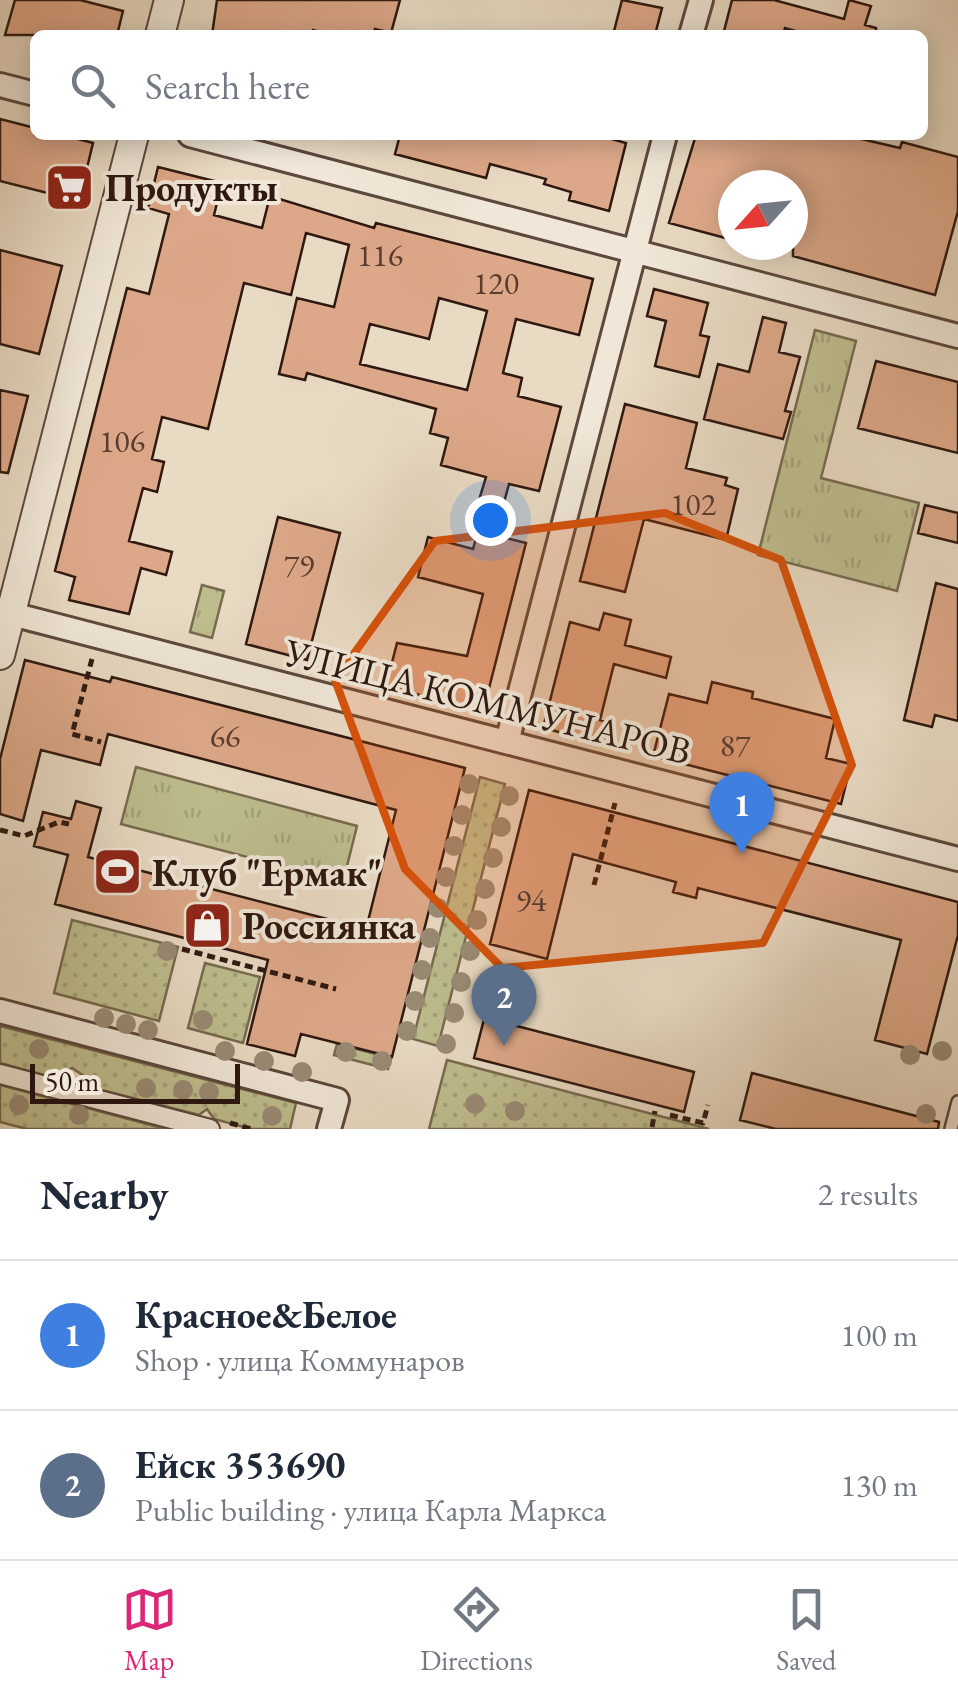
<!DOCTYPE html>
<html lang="en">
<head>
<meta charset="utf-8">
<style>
  :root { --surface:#fff; --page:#f2f2f3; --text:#1f2937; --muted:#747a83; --line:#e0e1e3; --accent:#db2777 }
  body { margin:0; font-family:"EB Garamond",serif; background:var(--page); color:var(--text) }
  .compass { position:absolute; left:718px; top:170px; width:90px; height:90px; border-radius:50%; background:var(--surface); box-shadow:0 5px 25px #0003; rotate:243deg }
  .scale { position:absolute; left:30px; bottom:25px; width:210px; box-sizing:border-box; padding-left:10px; border:5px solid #2e1810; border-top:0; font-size:28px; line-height:35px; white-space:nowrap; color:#2e1810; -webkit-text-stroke:8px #f0e7d8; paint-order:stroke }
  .you { position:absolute; left:490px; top:520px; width:35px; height:35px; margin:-25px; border:8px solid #fff; border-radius:50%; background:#1a73e8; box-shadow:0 0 0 15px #1a73e833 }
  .badge { display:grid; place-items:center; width:65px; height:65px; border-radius:50%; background:var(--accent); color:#fff; font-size:32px; font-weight:700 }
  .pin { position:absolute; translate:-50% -82px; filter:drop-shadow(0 2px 5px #0008) }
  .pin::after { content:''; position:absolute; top:52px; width:35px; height:30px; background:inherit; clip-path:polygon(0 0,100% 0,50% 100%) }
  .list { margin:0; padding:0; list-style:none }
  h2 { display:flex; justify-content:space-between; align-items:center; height:130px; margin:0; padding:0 40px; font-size:42px }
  h2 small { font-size:32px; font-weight:400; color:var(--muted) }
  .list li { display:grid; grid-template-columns:65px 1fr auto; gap:30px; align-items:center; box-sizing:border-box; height:150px; padding:0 40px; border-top:2px solid var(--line) }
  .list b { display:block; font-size:38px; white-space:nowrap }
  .list p { margin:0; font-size:32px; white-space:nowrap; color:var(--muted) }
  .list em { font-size:32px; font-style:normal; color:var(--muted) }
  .icon { flex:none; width:55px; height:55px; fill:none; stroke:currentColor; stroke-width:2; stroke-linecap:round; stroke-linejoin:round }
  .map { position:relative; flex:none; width:958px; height:1129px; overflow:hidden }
  .search { position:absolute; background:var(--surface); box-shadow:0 5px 25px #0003; left:30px; right:30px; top:30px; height:110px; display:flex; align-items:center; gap:25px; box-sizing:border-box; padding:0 35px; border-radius:15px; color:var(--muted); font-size:38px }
  .sheet { height:430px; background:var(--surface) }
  nav { display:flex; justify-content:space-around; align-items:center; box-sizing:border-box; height:140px; border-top:2px solid var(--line); background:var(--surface); font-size:28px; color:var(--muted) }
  nav a { display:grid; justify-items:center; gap:5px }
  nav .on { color:var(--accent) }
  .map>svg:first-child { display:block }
  .grass { fill:url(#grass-dots); stroke:#766a4f; stroke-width:2.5 }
  .park { fill:url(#park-tufts); stroke:#766a4f; stroke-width:2.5 }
  .building { fill:#dda889; stroke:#2e1810; stroke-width:2.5; fill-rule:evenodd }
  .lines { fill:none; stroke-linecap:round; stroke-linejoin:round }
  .service-casing { stroke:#5c483d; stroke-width:16 }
  .pedestrian-casing { stroke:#5c483d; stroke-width:22 }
  .minor-casing { stroke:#5c483d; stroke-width:28 }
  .tertiary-casing { stroke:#5c483d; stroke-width:32 }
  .path { stroke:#2e1810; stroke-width:5; stroke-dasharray:8 5; stroke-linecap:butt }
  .service { stroke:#f0e7d8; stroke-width:11 }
  .pedestrian { stroke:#f0e7d8; stroke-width:18 }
  .minor { stroke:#f0e7d8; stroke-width:22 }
  .tertiary { stroke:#f0e7d8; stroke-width:28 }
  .tree { fill:#998b75 }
  .marked { fill:#d5520c; fill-opacity:0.2; stroke:#d5520c; stroke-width:8; stroke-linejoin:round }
  .labels { text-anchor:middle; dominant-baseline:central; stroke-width:8; stroke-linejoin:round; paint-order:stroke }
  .number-label { font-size:32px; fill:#5a3c2e }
  .poi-label { font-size:38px; font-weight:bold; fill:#2e1810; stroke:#f0e7d8; text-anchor:start }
  .street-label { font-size:38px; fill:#2e1810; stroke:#f0e7d8 }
</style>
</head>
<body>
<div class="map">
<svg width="958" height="1129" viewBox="0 0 958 1129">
  <defs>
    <pattern id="grass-dots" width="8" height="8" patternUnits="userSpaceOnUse" patternTransform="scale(2.5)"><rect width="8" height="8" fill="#bebd8e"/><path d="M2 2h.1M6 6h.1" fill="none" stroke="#a4a279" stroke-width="1.8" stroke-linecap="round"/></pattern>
    <pattern id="park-tufts" width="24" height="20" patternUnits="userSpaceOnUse" patternTransform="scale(2.5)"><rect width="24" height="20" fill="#bebd8e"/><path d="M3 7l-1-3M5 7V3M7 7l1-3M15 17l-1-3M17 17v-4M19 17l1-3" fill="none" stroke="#a4a279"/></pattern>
  </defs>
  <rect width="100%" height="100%" fill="#e8dac3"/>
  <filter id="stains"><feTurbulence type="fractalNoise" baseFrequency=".002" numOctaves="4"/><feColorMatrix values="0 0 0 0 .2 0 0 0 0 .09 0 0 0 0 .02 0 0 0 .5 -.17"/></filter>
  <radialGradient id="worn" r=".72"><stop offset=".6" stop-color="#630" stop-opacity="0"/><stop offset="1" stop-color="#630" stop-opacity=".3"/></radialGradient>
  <!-- grass -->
  <path class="grass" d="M480,777l25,7 -67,262 -25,-7z
    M72,920l106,27 -19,74 -105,-28z
    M205,963l55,14 -17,66 -55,-15z
    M0,1026l296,77 -6,26h-39l-37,-10 -7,-10 -8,6 -113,-29 -2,-10 -12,-8 -17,10 -55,-15z
    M337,1044l54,14 -3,11 -54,-14z
    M447,1060l262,69h-280z
    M0,1085l166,44h-139l-27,-7z"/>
  <!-- park -->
  <path class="park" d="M815,330l41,11 -35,137 98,25 -22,88 -139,-36z
    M202,585l22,6 -12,47 -22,-6z
    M136,767l221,59 -14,56 -222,-58z"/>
  <!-- building -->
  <path class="building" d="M15,0h65l43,11 -6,24h-112z
    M217,0h183l-9,33 -16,-4 -2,6h-42l-18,-5 -1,5h-100z
    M622,0l40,8 -7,27h-42z
    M732,0h42l70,19 5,-19 22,6 -6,19 11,3v7h-66l-25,-7 -2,7h-60z
    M0,119l35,9v7h28l30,8 -14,58 -79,-20z
    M400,135h198l28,8 -17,68 -40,-11 2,-8 -27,-8 2,-5 -56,-15 -4,14 -91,-24z
    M696,135h148l56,13 2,-6 56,15v54l-23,84 -142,-39v-34l6,-23 -6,-2v-12h-60v55l-64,-17z
    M158,167l64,16 -8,32 48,13 8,-32 104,32 2,-5 217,56 -14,56 -63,-16 -13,54 19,5 -4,18 43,11 -22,84 -30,-7 -6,22 -24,-6 7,-23 -45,-12 7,-27 -18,-5 6,-24 -129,-36 -2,7 -26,-6 18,-76 37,9 15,-62 -43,-12 -15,62 -47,-12 -36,146 -46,-12 -10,42 12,3 -7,30 -14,-4 -14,53 43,11 -6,23 -25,-7 -12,46 -60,-14 6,-23 -20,-6 60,-236 12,-47 22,6 20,-80 -21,-6zM439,298l48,13 -20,79 -107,-26 10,-40 59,15z
    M0,250l62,16 -23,88 -39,-10z
    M654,289l54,14 -8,32 9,2 -10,40 -44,-11 11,-45 -19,-5z
    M763,317l23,6 -7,29 21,5 -15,54 6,1 -8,27 -79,-20 14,-55 31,8z
    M876,361l82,21v71l-100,-25z
    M0,390l28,6 -20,77 -8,-1z
    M625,404l72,19 -11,45 41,10 -2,7 13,4 -12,51 -82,-21 -19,73 -45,-11z
    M925,505l33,8v30l-40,-10z
    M278,517l62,16 -33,127 -61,-16z
    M478,531l48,12 -43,169 -97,-26 11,-43 70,13 16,-62 -65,-17 10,-40 45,12z
    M936,583l22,6v132l-23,-6 -3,12 -28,-7z
    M604,613l27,7 -6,25 46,12 -5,21 -52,-14 -14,56 12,3 -5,21 -64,-16 27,-106 29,8z
    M25,660l85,22 2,-5 353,91 -73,289 -91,-23 -6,22 -48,-12 21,-84 -213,-56 13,-49 -34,-9 9,-34 28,7 5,-18 25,7 -13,49 278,72 30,-119 -288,-76 -8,31 -59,-15 -18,71 -23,-7v-55z
    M712,682l41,10 -1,6 83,21 -9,39 25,6 -10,40 -188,-48 16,-62 38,9z
    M529,790l429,112v33l-31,119 -52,-14 26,-100 -203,-52 -2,10 -23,-6 3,-10 -103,-28 -26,105 -57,-15z
    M490,996l24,7 -5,21 185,48 -10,40 -210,-54z
    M752,1073l187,49 -1,7h-162l-36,-9z"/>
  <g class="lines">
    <defs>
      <path id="service" d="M951,1129l7,-27"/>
      <path id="pedestrian" d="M0,1074l210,55"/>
      <path id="minor" d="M691,35l10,-35
        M0,85l35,9
        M190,135l768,201
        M0,611l958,248
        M507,742l158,-607
        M0,1011l337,89 -8,29"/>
      <path id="tertiary" d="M160,35l9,-35
        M0,655l134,-520"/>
    </defs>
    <!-- service casing -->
    <use href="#service" class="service-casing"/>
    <!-- pedestrian casing -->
    <use href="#pedestrian" class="pedestrian-casing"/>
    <!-- minor casing -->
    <use href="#minor" class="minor-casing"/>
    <!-- tertiary casing -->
    <use href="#tertiary" class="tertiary-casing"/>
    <!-- path -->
    <path class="path" d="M92,659l-20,75 29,8
      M0,830l24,6 35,-14 10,2
      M594,885l21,-82
      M182,949l154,40
      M670,1115l33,8 5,-18
      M230,1123l21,6
      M652,1127l3,-16"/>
    <!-- service -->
    <use href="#service" class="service"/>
    <!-- pedestrian -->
    <use href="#pedestrian" class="pedestrian"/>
    <!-- minor -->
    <use href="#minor" class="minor"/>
    <!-- tertiary -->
    <use href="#tertiary" class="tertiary"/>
  </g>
  <!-- trees -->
  <g class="tree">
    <circle cx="469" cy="784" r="10"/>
    <circle cx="509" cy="796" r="10"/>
    <circle cx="462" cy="815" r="10"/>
    <circle cx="501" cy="827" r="10"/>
    <circle cx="454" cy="846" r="10"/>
    <circle cx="493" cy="858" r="10"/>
    <circle cx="446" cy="877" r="10"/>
    <circle cx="485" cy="889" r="10"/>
    <circle cx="438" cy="908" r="10"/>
    <circle cx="477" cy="920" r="10"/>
    <circle cx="430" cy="938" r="10"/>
    <circle cx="167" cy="951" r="10"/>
    <circle cx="470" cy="951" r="10"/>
    <circle cx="422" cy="970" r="10"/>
    <circle cx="461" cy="982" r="10"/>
    <circle cx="415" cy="1001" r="10"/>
    <circle cx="454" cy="1013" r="10"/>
    <circle cx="104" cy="1018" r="10"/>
    <circle cx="203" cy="1020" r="10"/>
    <circle cx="126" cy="1024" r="10"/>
    <circle cx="148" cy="1030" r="10"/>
    <circle cx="407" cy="1031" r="10"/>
    <circle cx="446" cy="1044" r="10"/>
    <circle cx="39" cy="1049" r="10"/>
    <circle cx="225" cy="1051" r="10"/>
    <circle cx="942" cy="1051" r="10"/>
    <circle cx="346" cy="1052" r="10"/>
    <circle cx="910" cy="1055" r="10"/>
    <circle cx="264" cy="1061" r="10"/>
    <circle cx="382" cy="1061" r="10"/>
    <circle cx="302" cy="1072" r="10"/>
    <circle cx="146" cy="1088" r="10"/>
    <circle cx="183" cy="1090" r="10"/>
    <circle cx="209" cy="1092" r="10"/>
    <circle cx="475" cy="1104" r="10"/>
    <circle cx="19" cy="1105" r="10"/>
    <circle cx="515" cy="1111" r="10"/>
    <circle cx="926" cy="1114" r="10"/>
    <circle cx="79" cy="1115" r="10"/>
    <circle cx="272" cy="1116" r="10"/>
  </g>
  <!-- marked area -->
  <path class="marked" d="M665,513l116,47 71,205 -89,178 -261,25 -97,-99 -70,-189 100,-139z"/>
  <!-- icons -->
  <defs>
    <symbol id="supermarket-square" viewBox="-11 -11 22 22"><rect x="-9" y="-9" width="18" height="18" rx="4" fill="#8f2418" stroke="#f0e7d8"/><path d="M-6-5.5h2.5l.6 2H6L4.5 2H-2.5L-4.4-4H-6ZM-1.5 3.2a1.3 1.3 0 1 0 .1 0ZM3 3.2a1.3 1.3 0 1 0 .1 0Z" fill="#fff"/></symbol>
    <symbol id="stadium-square" viewBox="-11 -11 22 22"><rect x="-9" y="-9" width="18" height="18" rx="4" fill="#8f2418" stroke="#f0e7d8"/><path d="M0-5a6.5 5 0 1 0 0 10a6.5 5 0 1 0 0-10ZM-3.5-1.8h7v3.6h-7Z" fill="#fff"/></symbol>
    <symbol id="shop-square" viewBox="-11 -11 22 22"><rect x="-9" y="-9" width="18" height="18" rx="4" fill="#8f2418" stroke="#f0e7d8"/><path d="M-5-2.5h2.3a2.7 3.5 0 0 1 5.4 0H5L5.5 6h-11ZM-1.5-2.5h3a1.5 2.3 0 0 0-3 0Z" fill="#fff"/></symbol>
  </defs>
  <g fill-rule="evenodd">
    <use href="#supermarket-square" x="42" y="160" width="55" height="55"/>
    <use href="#stadium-square" x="90" y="844" width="55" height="55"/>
    <use href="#shop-square" x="180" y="898" width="55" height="55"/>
  </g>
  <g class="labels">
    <!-- number labels -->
    <g class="number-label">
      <text x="380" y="255">116</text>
      <text x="496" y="283">120</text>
      <text x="122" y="441">106</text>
      <text x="693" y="504">102</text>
      <text x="299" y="565">79</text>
      <text x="225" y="736">66</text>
      <text x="735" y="745">87</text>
      <text x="531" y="900">94</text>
    </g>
    <!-- poi labels -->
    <g class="poi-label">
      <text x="105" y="187">Продукты</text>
      <text x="152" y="872">Клуб "Ермак"</text>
      <text x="242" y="925">Россиянка</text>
    </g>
    <!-- street labels -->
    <g class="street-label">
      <text transform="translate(488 701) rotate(14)">УЛИЦА КОММУНАРОВ</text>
    </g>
  </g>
  <rect width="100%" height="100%" filter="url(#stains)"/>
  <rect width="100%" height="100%" fill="url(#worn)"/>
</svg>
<svg class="compass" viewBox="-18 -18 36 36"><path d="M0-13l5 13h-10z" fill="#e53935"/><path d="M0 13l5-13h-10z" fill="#747a83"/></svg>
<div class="scale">50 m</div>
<div class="you"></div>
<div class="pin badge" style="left:742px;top:854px;background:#3f7fe0">1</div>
<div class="pin badge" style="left:504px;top:1046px;background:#5c6f8a">2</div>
<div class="search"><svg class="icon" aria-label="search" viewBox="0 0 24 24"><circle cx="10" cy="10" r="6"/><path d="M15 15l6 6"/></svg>Search here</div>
</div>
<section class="sheet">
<h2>Nearby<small>2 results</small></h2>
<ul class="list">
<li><span class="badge" style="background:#3f7fe0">1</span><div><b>Красное&amp;Белое</b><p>Shop · улица Коммунаров</p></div><em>100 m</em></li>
<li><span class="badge" style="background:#5c6f8a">2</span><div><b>Ейск 353690</b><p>Public building · улица Карла Маркса</p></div><em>130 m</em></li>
</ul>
</section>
<nav>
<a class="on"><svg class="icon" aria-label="map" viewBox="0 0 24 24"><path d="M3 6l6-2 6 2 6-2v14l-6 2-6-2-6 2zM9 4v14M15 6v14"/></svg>Map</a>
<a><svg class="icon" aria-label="directions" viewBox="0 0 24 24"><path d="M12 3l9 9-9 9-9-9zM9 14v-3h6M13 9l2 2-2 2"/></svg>Directions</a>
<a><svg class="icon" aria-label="saved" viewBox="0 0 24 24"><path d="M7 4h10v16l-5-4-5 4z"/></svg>Saved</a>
</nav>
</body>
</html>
